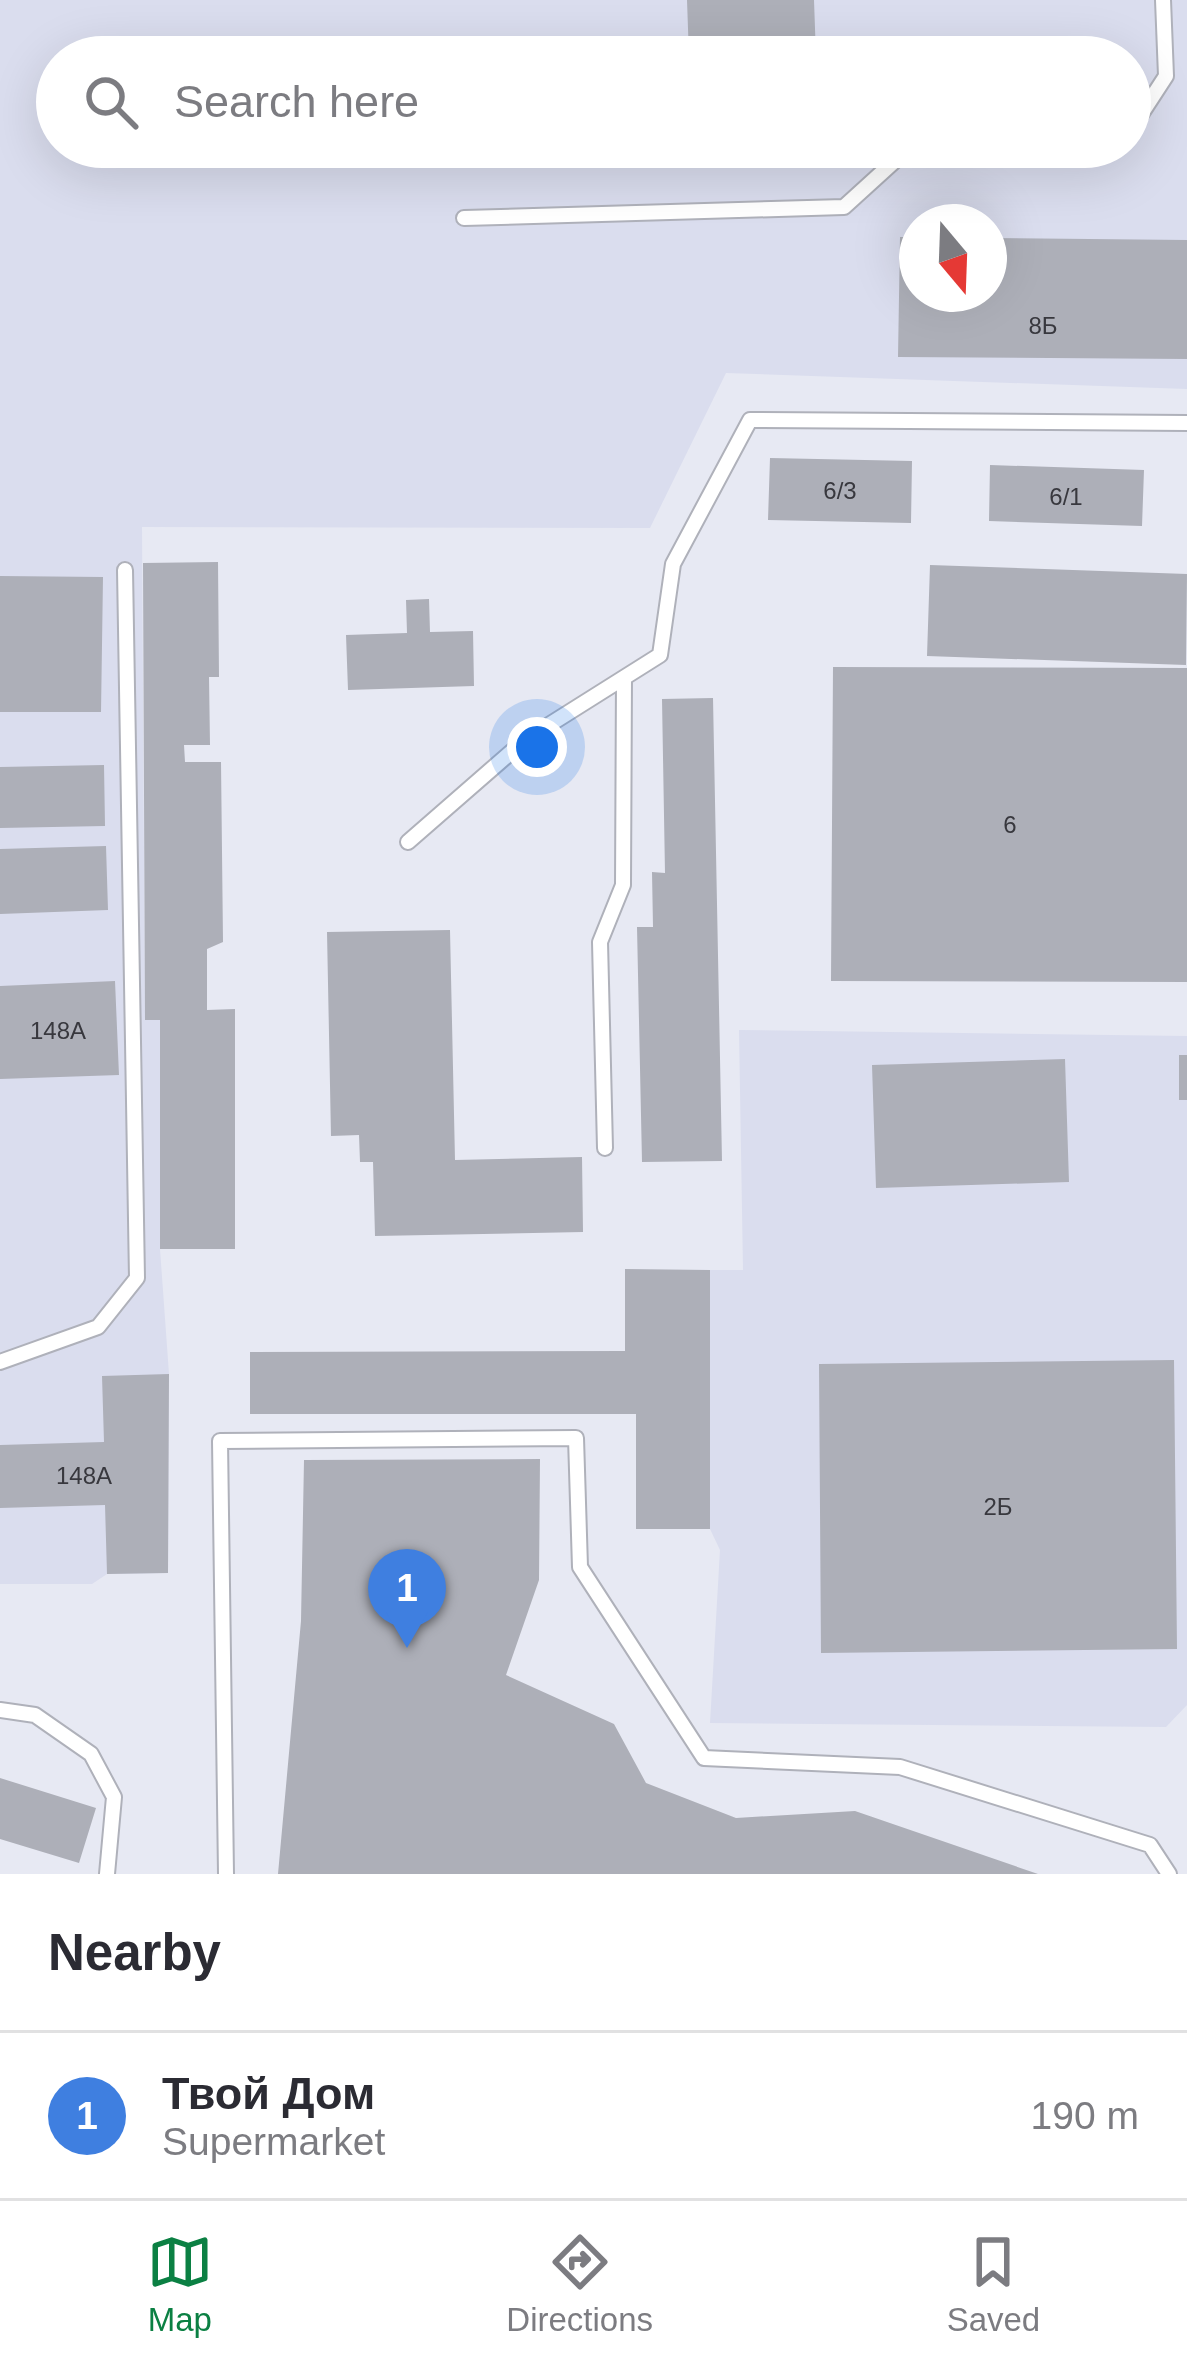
<!DOCTYPE html>
<html lang="en">
<head>
<meta charset="utf-8">
<style>
  :root { --surface:#fff; --page:#f7f7f7; --text:#2b2b33; --muted:#7c7c81; --line:#e1e1e2; --accent:#0b8043 }
  body { margin:0; font-family:Arial,sans-serif; background:var(--page); color:var(--text) }
  .compass { position:absolute; left:899px; top:204px; width:108px; height:108px; border-radius:50%; background:var(--surface); box-shadow:0 12px 48px #0002; rotate:161deg }
  .you { position:absolute; left:537px; top:747px; width:42px; height:42px; margin:-30px; border:9px solid #fff; border-radius:50%; background:#1a73e8; box-shadow:0 0 0 18px #1a73e833 }
  .badge { display:grid; place-items:center; width:78px; height:78px; border-radius:50%; background:var(--accent); color:#fff; font-size:39px; font-weight:700 }
  .pin { position:absolute; translate:-50% -99px; filter:drop-shadow(0 3px 6px #0008) }
  .pin::after { content:''; position:absolute; top:63px; width:42px; height:36px; background:inherit; clip-path:polygon(0 0,100% 0,50% 100%) }
  .list { margin:0; padding:0; list-style:none }
  h2 { display:flex; justify-content:space-between; align-items:center; height:156px; margin:0; padding:0 48px; font-size:51px }
  h2 small { font-size:39px; font-weight:400; color:var(--muted) }
  .list li { display:grid; grid-template-columns:78px 1fr auto; gap:36px; align-items:center; box-sizing:border-box; height:168px; padding:0 48px; border-top:3px solid var(--line) }
  .list b { display:block; font-size:45px; white-space:nowrap }
  .list p { margin:0; font-size:39px; white-space:nowrap; color:var(--muted) }
  .list em { font-size:39px; font-style:normal; color:var(--muted) }
  .icon { flex:none; width:66px; height:66px; fill:none; stroke:currentColor; stroke-width:2; stroke-linecap:round; stroke-linejoin:round }
  .map { position:relative; flex:none; width:1187px; height:1874px; overflow:hidden }
  .search { position:absolute; background:var(--surface); box-shadow:0 12px 48px #0002; left:36px; right:36px; top:36px; height:132px; display:flex; align-items:center; gap:30px; box-sizing:border-box; padding:0 42px; border-radius:66px; color:var(--muted); font-size:45px }
  .sheet { height:324px; background:var(--surface) }
  nav { display:flex; justify-content:space-around; align-items:center; box-sizing:border-box; height:168px; border-top:3px solid var(--line); background:var(--surface); font-size:33px; color:var(--muted) }
  nav a { display:grid; justify-items:center; gap:6px }
  nav .on { color:var(--accent) }
  .map>svg:first-child { display:block }
  .built { fill:#daddee; fill-rule:evenodd }
  .building { fill:#adafb8 }
  .lines { fill:none; stroke-linecap:round; stroke-linejoin:round }
  .lane-casing { stroke:#afb1ba; stroke-width:18 }
  .lane { stroke:#fff; stroke-width:14 }
  .labels { text-anchor:middle; dominant-baseline:central; stroke-width:9; stroke-linejoin:round; paint-order:stroke }
  .number-label { font-size:24px; fill:#38383e }
</style>
</head>
<body>
<div class="map">
<svg width="1187" height="1874" viewBox="0 0 1187 1874">
  <rect width="100%" height="100%" fill="#e7e9f3"/>
  <!-- built -->
  <path class="built" d="M0,0h1187v389l-461,-16 -76,155 -508,-1 3,492 15,1v229l9,125 -1,199 -61,1 -15,10h-92zM57,57h1073v90h-1073zM917,222h72v72h-72z
    M739,1030l448,6v669l-21,22 -456,-4 10,-173 -10,-21v-259h33z"/>
  <!-- building -->
  <path class="building" d="M687,0h127l2,57h-127z
    M900,237h17v57h72v-56l198,2v119l-289,-2z
    M770,458l142,3 -1,62 -143,-3z
    M990,465l154,5 -2,56 -153,-5z
    M218,562l1,115h-10l1,68h-26l1,17h36l2,180 -16,7v61l28,-1v240h-75v-229h-15l-2,-457z
    M930,565l257,9 -1,91 -259,-9z
    M0,576l103,1 -2,135h-101z
    M429,599l1,33 43,-1 1,55 -126,4 -2,-55 61,-2 -1,-33z
    M833,667l354,1v314l-356,-1z
    M713,698l9,463 -80,1 -5,-235h16l-1,-55 13,1 -3,-174z
    M104,765l1,61 -105,2v-61z
    M106,846l2,64 -108,4v-65z
    M450,930l5,230 127,-3 1,75 -208,4 -2,-74h-13l-1,-27 -28,1 -4,-204z
    M115,981l4,94 -119,4v-93z
    M1179,1055h8v45h-8z
    M1065,1059l4,123 -193,6 -4,-123z
    M625,1269l85,1v259h-74v-115h-386v-62l375,-1z
    M1174,1360l3,289 -356,4 -2,-289z
    M169,1374l-1,199 -61,1 -2,-69 -105,3v-63l104,-3 -2,-66z
    M540,1459l-1,121 -33,95 108,49 32,59 90,35 119,-7 183,63h-760l23,-253 3,-161z
    M0,1778l96,30 -17,55 -79,-24z"/>
  <g class="lines">
    <defs>
      <path id="lane" d="M1130,119h8l28,-43 -3,-76
        M464,218l380,-11 66,-60
        M408,842l117,-102 135,-85 13,-91 77,-144 437,3
        M605,1148l-5,-206 23,-57 1,-207
        M0,1362l98,-35 39,-49 -12,-708
        M0,1710l35,5 56,39 23,43 -7,77
        M226,1874l-6,-433 356,-3 4,129 124,191 196,9 250,78 19,29"/>
    </defs>
    <!-- lane casing -->
    <use href="#lane" class="lane-casing"/>
    <!-- lane -->
    <use href="#lane" class="lane"/>
  </g>
  <g class="labels">
    <!-- number labels -->
    <g class="number-label">
      <text x="1043" y="325">8Б</text>
      <text x="840" y="490">6/3</text>
      <text x="1066" y="496">6/1</text>
      <text x="1010" y="824">6</text>
      <text x="58" y="1030">148А</text>
      <text x="84" y="1475">148А</text>
      <text x="998" y="1506">2Б</text>
    </g>
  </g>
</svg>
<svg class="compass" viewBox="-18 -18 36 36"><path d="M0-13l5 13h-10z" fill="#e53935"/><path d="M0 13l5-13h-10z" fill="#7c7c81"/></svg>
<div class="you"></div>
<div class="pin badge" style="left:407px;top:1648px;background:#3f7fe0">1</div>
<div class="search"><svg class="icon" aria-label="search" viewBox="0 0 24 24"><circle cx="10" cy="10" r="6"/><path d="M15 15l6 6"/></svg>Search here</div>
</div>
<section class="sheet">
<h2>Nearby<small></small></h2>
<ul class="list">
<li><span class="badge" style="background:#3f7fe0">1</span><div><b>Твой Дом</b><p>Supermarket</p></div><em>190 m</em></li>
</ul>
</section>
<nav>
<a class="on"><svg class="icon" aria-label="map" viewBox="0 0 24 24"><path d="M3 6l6-2 6 2 6-2v14l-6 2-6-2-6 2zM9 4v14M15 6v14"/></svg>Map</a>
<a><svg class="icon" aria-label="directions" viewBox="0 0 24 24"><path d="M12 3l9 9-9 9-9-9zM9 14v-3h6M13 9l2 2-2 2"/></svg>Directions</a>
<a><svg class="icon" aria-label="saved" viewBox="0 0 24 24"><path d="M7 4h10v16l-5-4-5 4z"/></svg>Saved</a>
</nav>
</body>
</html>
